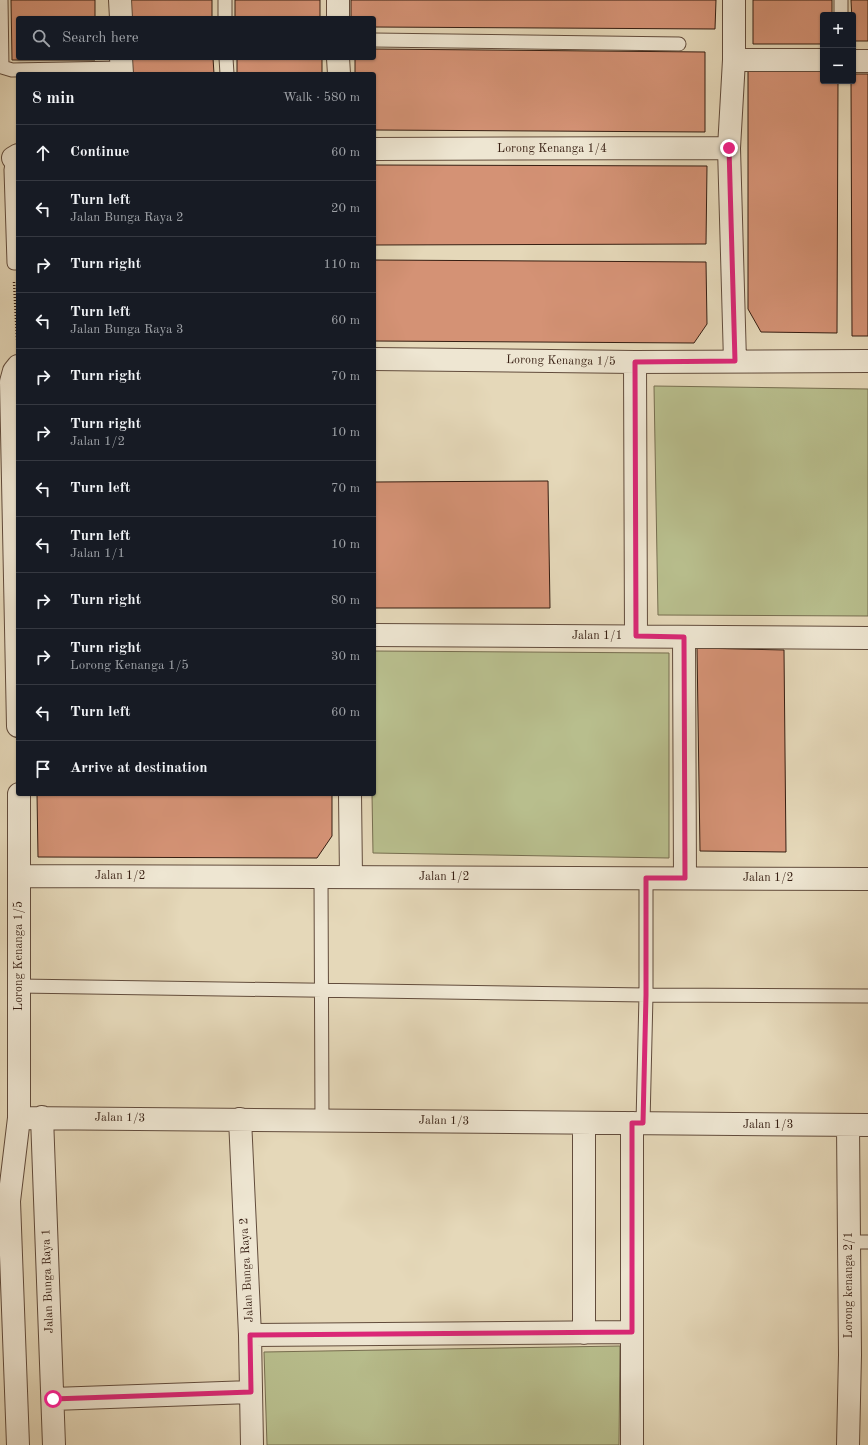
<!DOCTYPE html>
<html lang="en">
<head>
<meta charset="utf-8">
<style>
  :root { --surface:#171b24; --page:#20242c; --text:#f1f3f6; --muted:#9ea1a6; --line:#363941 }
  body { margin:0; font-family:"Old Standard TT",serif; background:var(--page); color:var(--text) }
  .controls { position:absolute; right:12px; top:12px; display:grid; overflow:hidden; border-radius:4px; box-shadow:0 1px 3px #0004 }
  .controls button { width:36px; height:36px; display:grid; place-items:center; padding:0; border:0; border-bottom:1px solid var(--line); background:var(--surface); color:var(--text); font:20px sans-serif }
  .stop { position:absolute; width:12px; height:12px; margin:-9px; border:3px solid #db2777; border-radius:50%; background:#fff }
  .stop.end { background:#db2777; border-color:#fff; box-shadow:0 1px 4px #0008 }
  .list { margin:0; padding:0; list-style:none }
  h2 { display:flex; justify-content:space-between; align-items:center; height:52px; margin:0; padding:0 16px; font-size:17px }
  h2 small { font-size:13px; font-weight:400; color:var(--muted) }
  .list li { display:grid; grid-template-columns:26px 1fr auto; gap:12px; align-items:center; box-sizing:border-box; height:56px; padding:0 16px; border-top:1px solid var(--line) }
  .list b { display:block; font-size:15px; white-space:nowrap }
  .list p { margin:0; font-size:13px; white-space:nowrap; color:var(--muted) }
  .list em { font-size:13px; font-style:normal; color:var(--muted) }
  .icon { flex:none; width:22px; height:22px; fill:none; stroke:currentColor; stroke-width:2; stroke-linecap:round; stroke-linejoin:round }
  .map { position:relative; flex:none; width:868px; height:1445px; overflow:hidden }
  .search { position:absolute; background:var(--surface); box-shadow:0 1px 3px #0004; left:16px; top:16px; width:360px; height:44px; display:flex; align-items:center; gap:10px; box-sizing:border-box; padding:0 14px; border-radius:4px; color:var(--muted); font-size:15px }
  .panel { position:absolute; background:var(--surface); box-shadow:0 1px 3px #0004; left:16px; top:72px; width:360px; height:724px; border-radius:4px }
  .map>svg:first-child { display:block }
  .green { fill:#b8be8d; stroke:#776e50 }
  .building { fill:#d49275; stroke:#361e12 }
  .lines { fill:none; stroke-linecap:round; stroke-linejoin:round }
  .lane-casing { stroke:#624c3c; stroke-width:15 }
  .street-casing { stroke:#624c3c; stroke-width:24 }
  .path { stroke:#361e12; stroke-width:2.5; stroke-dasharray:1 2; stroke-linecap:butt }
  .lane { stroke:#eee6d2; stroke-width:13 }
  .street { stroke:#eee6d2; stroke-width:22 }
  .route { stroke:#db2777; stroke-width:5 }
  .labels { text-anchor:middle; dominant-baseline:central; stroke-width:3; stroke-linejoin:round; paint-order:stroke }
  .street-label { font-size:12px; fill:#361e12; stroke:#eee6d2 }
</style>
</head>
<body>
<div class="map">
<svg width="868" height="1445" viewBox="0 0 868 1445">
  <rect width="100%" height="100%" fill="#e5d8b9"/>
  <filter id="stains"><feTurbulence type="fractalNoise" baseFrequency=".005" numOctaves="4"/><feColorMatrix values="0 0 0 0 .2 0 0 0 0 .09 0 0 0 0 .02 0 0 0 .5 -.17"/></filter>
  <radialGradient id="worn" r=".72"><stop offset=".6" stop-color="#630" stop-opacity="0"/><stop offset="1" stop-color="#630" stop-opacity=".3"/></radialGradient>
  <!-- green -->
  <path class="green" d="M654,386l214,3v227l-210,-1z
    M374,651l295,2v205l-296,-5 -1,-59h2z
    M620,1346l-1,99h-352l-3,-93z"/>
  <!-- building -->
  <path class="building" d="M11,0h84v18h-77v40h77v2h-83z
    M128,0h84v18h-84z
    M235,0h85v18h-85z
    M351,0h365l-1,29 -341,-2v-9h-23z
    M753,0h79v15h-9v29h-70z
    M851,0h17v41h-15z
    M374,49l331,3v80l-331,-2v-56h-19v-16h19z
    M130,58h83l1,16h-84z
    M237,58h85v16h-85z
    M748,68h75v13h15l-1,252 -76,-1 -13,-23z
    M853,74h15v262h-16l-1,-255h2z
    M374,165l333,1 -1,78 -332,1z
    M374,260l332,2 1,62 -13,19 -320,-2z
    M548,481l2,127h-176v-126z
    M697,648l87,2 2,202 -86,-1z
    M37,794h295v42l-15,22 -279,-1z"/>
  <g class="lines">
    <defs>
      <path id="lane" d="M1,0l1,67 10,3 110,-2
        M225,0v18
        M841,15v-15
        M374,40l305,4
        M226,58l1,16
        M13,158l-2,12 3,93h4
        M321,877l1,243
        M19,986l627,9 222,1
        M643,1123l3,-128v-117
        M849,1242h19"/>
      <path id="street" d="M120,0l1,18
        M338,0v18
        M734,0v60l-5,88 6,213
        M121,58l1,16
        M338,58l1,16
        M734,60h89
        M853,61h15
        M374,149l355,-1
        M13,158l5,-3
        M374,359l261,3 233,-1
        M635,362l1,274
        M18,366l-4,5 -3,11 7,344
        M374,635l494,3
        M684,637l1,241
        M350,794l1,83
        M19,876l849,3
        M42,1117l12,328
        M19,1118l849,7
        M240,1119l10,216 2,110
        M584,1123v210
        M848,1125l2,230 -2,90
        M250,1335l382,-3
        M53,1399l198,-7
        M18,1445l-9,-244 10,-83v-324
        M632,1445v-322"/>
    </defs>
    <!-- lane casing -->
    <use href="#lane" class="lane-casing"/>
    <!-- street casing -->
    <use href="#street" class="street-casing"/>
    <!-- path -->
    <path class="path" d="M14,282l3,57 1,4"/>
    <!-- lane -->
    <use href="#lane" class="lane"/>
    <!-- street -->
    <use href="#street" class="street"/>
  </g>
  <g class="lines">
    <!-- route -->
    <path class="route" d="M53,1399l198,-7 -1,-57 382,-3v-209h11l3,-128v-117h39l-1,-241 -48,-1 -1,-274 100,-1 -6,-213"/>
  </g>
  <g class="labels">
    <!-- street labels -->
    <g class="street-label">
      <text x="552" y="149">Lorong Kenanga 1/4</text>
      <text transform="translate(561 361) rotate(1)">Lorong Kenanga 1/5</text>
      <text x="597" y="636">Jalan 1/1</text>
      <text x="120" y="876">Jalan 1/2</text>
      <text x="444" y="877">Jalan 1/2</text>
      <text x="768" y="878">Jalan 1/2</text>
      <text transform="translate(19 956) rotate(-90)">Lorong Kenanga 1/5</text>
      <text transform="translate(120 1118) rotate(1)">Jalan 1/3</text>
      <text transform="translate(444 1121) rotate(1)">Jalan 1/3</text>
      <text x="768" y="1125">Jalan 1/3</text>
      <text transform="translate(247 1270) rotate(-93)">Jalan Bunga Raya 2</text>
      <text transform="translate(48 1281) rotate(-92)">Jalan Bunga Raya 1</text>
      <text transform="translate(849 1285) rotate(-90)">Lorong kenanga 2/1</text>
    </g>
  </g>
  <rect width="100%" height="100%" filter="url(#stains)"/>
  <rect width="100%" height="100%" fill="url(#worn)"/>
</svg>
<div class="controls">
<button>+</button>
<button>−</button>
</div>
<div class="stop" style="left:53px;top:1399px"></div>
<div class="stop end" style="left:729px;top:148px"></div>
<div class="search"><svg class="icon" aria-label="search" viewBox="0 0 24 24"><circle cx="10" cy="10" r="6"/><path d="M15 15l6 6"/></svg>Search here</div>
<section class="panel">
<h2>8 min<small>Walk · 580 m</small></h2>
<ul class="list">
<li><svg class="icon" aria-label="ahead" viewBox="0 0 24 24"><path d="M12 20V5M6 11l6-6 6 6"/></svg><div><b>Continue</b></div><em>60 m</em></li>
<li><svg class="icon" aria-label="left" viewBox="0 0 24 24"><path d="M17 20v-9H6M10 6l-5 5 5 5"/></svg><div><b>Turn left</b><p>Jalan Bunga Raya 2</p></div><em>20 m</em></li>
<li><svg class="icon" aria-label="right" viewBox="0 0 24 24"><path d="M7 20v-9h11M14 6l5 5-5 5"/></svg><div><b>Turn right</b></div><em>110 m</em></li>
<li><svg class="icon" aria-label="left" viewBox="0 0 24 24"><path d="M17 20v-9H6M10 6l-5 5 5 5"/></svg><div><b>Turn left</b><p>Jalan Bunga Raya 3</p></div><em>60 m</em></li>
<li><svg class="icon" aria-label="right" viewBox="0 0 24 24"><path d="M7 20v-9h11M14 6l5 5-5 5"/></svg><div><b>Turn right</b></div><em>70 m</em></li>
<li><svg class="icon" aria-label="right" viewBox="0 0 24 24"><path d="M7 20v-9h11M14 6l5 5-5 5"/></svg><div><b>Turn right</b><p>Jalan 1/2</p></div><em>10 m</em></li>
<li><svg class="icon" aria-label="left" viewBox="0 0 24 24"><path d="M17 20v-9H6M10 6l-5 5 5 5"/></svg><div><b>Turn left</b></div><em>70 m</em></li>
<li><svg class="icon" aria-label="left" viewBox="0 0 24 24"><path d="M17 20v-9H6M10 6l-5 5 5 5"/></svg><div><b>Turn left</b><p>Jalan 1/1</p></div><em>10 m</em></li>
<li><svg class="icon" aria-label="right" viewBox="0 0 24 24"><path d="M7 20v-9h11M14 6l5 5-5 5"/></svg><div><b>Turn right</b></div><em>80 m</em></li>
<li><svg class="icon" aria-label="right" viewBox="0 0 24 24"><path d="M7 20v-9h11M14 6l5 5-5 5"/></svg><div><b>Turn right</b><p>Lorong Kenanga 1/5</p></div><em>30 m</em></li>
<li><svg class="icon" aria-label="left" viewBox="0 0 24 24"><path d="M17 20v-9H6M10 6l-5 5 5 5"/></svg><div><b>Turn left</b></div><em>60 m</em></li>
<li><svg class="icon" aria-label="arrive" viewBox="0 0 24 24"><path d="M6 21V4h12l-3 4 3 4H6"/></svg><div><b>Arrive at destination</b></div></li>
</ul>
</section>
</div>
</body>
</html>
